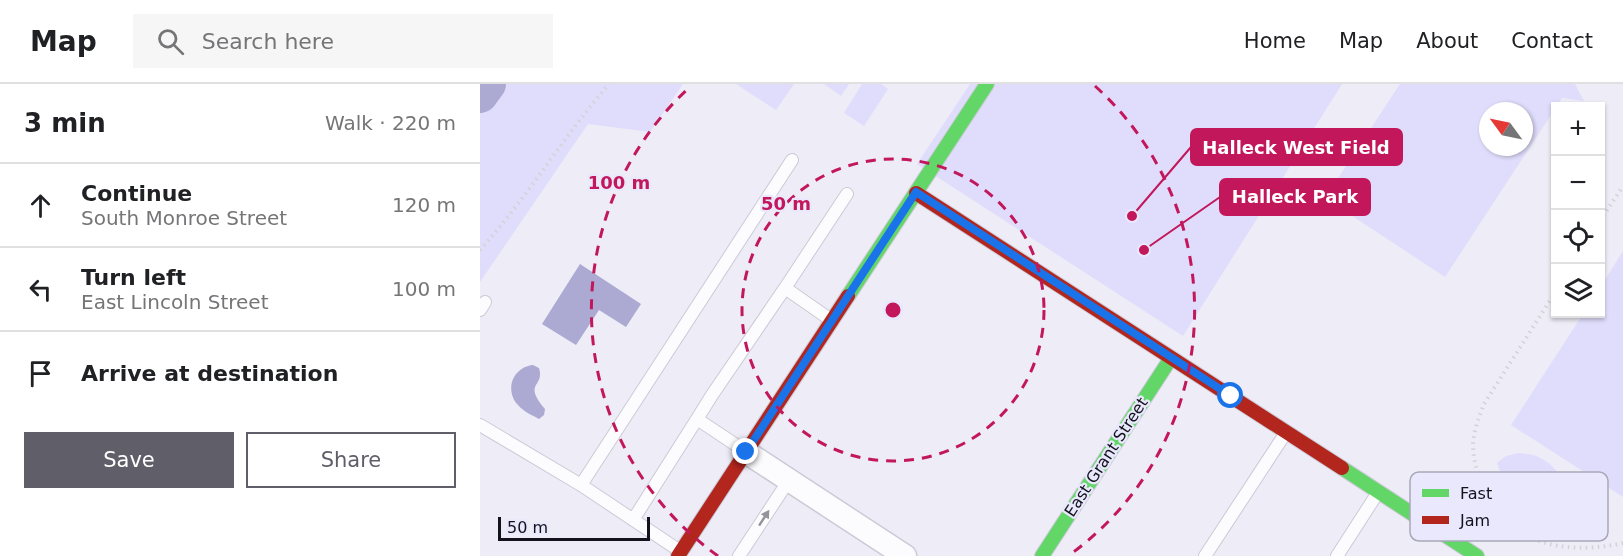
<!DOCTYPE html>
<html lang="en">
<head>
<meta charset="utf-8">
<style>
  :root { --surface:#fff; --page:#f6f6f6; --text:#202124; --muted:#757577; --line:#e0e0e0; --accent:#5f5e69 }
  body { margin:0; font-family:"DejaVu Sans",sans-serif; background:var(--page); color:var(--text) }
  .controls { position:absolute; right:18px; top:18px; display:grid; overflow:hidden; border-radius:0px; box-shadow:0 2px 4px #0004 }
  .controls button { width:54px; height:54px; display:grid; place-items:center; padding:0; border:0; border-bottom:2px solid var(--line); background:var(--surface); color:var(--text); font:30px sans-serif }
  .compass { position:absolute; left:999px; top:18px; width:54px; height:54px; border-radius:50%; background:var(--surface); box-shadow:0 2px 4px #0004; rotate:303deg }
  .scale { position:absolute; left:18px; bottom:15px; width:152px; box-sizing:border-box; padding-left:6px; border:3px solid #13121d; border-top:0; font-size:16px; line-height:21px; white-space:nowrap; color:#13121d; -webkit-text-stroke:4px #e9e8fc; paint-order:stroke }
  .stop { position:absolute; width:18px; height:18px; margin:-14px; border:4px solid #1a73e8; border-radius:50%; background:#fff }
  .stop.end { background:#1a73e8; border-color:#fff; box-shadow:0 2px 6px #0008 }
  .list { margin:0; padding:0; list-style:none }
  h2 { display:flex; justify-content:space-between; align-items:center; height:78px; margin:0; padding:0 24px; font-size:26px }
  h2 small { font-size:20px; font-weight:400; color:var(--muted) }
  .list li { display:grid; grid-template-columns:39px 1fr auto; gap:18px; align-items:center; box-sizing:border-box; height:84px; padding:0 24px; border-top:2px solid var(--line) }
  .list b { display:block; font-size:22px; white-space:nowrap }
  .list p { margin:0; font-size:20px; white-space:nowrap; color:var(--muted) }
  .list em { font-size:20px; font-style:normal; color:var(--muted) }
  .actions { display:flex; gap:12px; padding:18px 24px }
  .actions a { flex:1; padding:14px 0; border:2px solid var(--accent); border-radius:0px; text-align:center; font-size:21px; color:var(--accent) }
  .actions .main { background:var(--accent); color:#fff }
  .icon { flex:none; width:33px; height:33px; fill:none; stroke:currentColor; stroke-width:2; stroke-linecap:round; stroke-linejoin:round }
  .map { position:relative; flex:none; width:1143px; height:472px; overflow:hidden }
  header { display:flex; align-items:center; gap:36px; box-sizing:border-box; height:84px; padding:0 30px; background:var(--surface); border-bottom:2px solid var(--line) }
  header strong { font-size:28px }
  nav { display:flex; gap:33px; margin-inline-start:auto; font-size:21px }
  .search { width:420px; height:54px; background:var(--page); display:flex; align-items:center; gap:15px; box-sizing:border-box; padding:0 21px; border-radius:0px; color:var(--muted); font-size:22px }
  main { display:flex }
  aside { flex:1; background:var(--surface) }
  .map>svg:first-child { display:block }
  .green { fill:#dfddfb; fill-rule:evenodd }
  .water { fill:#aca9d2 }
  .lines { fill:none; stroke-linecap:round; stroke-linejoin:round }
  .river { stroke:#aca9d2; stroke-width:36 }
  .lane-casing { stroke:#cbcad6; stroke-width:14 }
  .street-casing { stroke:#cbcad6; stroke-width:25 }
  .fast-casing { stroke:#cbcad6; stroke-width:16 }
  .jam-casing { stroke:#cbcad6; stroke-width:16 }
  .path { stroke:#d3d2d6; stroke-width:4; stroke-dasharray:1.5 4.5; stroke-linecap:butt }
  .lane { stroke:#fcfcfe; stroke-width:12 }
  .street { stroke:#fcfcfe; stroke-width:22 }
  .fast { stroke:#63d668; stroke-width:14 }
  .jam { stroke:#b3261e; stroke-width:14 }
  .oneway { fill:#939399 }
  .route { stroke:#1a73e8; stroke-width:8 }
  .ring { fill:none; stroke:#c2185b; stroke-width:3; stroke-dasharray:10 8 }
  .labels { text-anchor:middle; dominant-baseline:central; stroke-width:4.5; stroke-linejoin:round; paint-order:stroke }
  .street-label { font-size:16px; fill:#13121d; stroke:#e9e8fc }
  .key { fill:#e9e8fc; stroke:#a9a8b9; stroke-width:1.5 }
  .key-label { font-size:16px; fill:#13121d }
  .centre { fill:#c2185b; stroke:#e9e8fc; stroke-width:3 }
  .ring-label { font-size:18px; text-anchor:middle; font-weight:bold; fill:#c2185b; stroke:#e9e8fc; stroke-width:4.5; stroke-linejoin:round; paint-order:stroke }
  .leader { fill:none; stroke:#c2185b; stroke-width:2 }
  .callout-dot { fill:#c2185b; stroke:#e9e8fc; stroke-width:2 }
  .callout { fill:#c2185b; stroke:#c2185b; stroke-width:2 }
  .callout-label { font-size:18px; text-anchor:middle; font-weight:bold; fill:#fff }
</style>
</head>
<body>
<header>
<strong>Map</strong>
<div class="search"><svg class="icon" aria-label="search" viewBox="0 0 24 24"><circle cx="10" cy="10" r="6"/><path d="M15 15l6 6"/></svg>Search here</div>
<nav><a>Home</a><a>Map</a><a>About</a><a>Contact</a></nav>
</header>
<main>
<aside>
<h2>3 min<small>Walk · 220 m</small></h2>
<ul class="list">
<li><svg class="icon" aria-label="ahead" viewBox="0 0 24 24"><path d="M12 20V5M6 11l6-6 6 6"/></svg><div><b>Continue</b><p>South Monroe Street</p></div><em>120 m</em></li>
<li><svg class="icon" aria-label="left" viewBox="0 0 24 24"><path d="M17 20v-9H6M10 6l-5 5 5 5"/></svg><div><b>Turn left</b><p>East Lincoln Street</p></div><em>100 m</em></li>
<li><svg class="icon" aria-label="arrive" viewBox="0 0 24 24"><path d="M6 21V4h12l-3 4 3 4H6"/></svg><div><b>Arrive at destination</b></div></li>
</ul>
<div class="actions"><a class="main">Save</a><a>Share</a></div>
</aside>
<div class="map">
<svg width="1143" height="472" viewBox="0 0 1143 472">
  <rect width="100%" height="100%" fill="#edecf7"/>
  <!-- green -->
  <path class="green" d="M0,0h203l-33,48 -62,-8 -108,158z
    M256,0h58l-18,26z
    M344,0h25l-8,12z
    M382,0h19l7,5 -24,37 -20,-13z
    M490,0h372l-159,252 -266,-172z
    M920,0h175l9,17 -22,-3 -117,179 -120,-79zM1008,27h36v36h-36z
    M1143,167v246l-112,-72 72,-111h17l1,-28z
    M1039,369c4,1 9,1 14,2 25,8 41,35 32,60 -1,5 -6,11 -9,16l-32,-18 -8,-9 -9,-12 -10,-29 9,-7z"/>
  <!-- water -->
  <path class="water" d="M100,180l61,40 -15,23 -27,-17 -23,35 -34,-21z
    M53,281l6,3c6,20 -17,14 6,41l-1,6 -5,4c-7,-4 -15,-7 -21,-14 -14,-15 -5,-38 15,-40z"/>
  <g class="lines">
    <!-- river -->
    <path class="river" d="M0,11l8,-11"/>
    <defs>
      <path id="lane" d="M305,204l62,-94
        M0,226l5,-8
        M217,335l15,-24 73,-107 46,32
        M0,341l101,60 99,66
        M101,401l211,-325
        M153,436l64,-101 48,32
        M259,472l50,-76
        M725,472l80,-122
        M857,472l40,-62"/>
      <path id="street" d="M266,368l159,104"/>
      <path id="fast" d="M368,212l139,-212
        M862,384l135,88
        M562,472l129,-198"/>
      <path id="jam" d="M436,109l426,275
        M198,472l170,-260"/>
    </defs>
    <!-- lane casing -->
    <use href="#lane" class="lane-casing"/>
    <!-- street casing -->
    <use href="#street" class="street-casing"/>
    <!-- fast casing -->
    <use href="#fast" class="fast-casing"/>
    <!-- jam casing -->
    <use href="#jam" class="jam-casing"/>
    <!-- path -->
    <path class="path" d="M1120,137l23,-35
      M0,166c47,-52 83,-113 129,-166
      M1076,207l-72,113c-5,13 -10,26 -11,40 0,14 4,28 9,41 22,59 83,71 141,58"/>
    <!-- lane -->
    <use href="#lane" class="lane"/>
    <!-- street -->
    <use href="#street" class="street"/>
    <!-- fast -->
    <use href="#fast" class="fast"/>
    <!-- jam -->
    <use href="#jam" class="jam"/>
  </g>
  <!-- one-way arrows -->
  <defs><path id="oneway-solid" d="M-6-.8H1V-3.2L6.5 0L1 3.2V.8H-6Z" transform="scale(1.5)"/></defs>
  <use class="oneway" href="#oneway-solid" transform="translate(284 434) rotate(-57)"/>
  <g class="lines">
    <!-- route -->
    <path class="route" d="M266,368l170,-260 315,204"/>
  </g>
  <!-- distance rings -->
  <g class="ring">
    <circle cx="413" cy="226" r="151"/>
    <path d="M238 472A302 302 0 0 1 211 2M615 2A302 302 0 0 1 588 472"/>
  </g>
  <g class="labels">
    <!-- street labels -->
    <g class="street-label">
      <text transform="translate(626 373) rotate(-57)">East Grant Street</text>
    </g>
  </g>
  <!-- legend -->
  <rect x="930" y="388" width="198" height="69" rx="9" class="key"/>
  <rect x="942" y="405" width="27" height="8" fill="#63d668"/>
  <rect x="942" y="432" width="27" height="8" fill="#b3261e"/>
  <g class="key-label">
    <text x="980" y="415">Fast</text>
    <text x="980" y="442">Jam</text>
  </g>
  <circle cx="413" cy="226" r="9" class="centre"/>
  <g class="ring-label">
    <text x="139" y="105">100 m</text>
    <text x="306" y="126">50 m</text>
  </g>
  <!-- callouts -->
  <path class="leader" d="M652 132L711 63M664 166L740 113"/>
  <g class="callout-dot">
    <circle cx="652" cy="132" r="6"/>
    <circle cx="664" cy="166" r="6"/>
  </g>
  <g class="callout">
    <rect x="711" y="45" width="211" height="36" rx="6"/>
    <rect x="740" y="95" width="150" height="36" rx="6"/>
  </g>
  <g class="callout-label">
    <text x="816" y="70">Halleck West Field</text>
    <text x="815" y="119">Halleck Park</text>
  </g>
</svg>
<div class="controls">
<button>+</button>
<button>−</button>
<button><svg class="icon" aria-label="locate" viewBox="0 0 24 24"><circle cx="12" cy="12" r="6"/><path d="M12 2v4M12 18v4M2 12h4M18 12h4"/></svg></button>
<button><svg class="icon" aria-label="layers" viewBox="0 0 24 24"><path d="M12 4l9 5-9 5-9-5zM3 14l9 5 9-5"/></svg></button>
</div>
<svg class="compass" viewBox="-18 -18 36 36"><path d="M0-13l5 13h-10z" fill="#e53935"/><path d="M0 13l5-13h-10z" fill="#757577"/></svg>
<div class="scale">50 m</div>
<div class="stop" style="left:751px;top:312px"></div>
<div class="stop end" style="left:266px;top:368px"></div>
</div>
</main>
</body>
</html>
